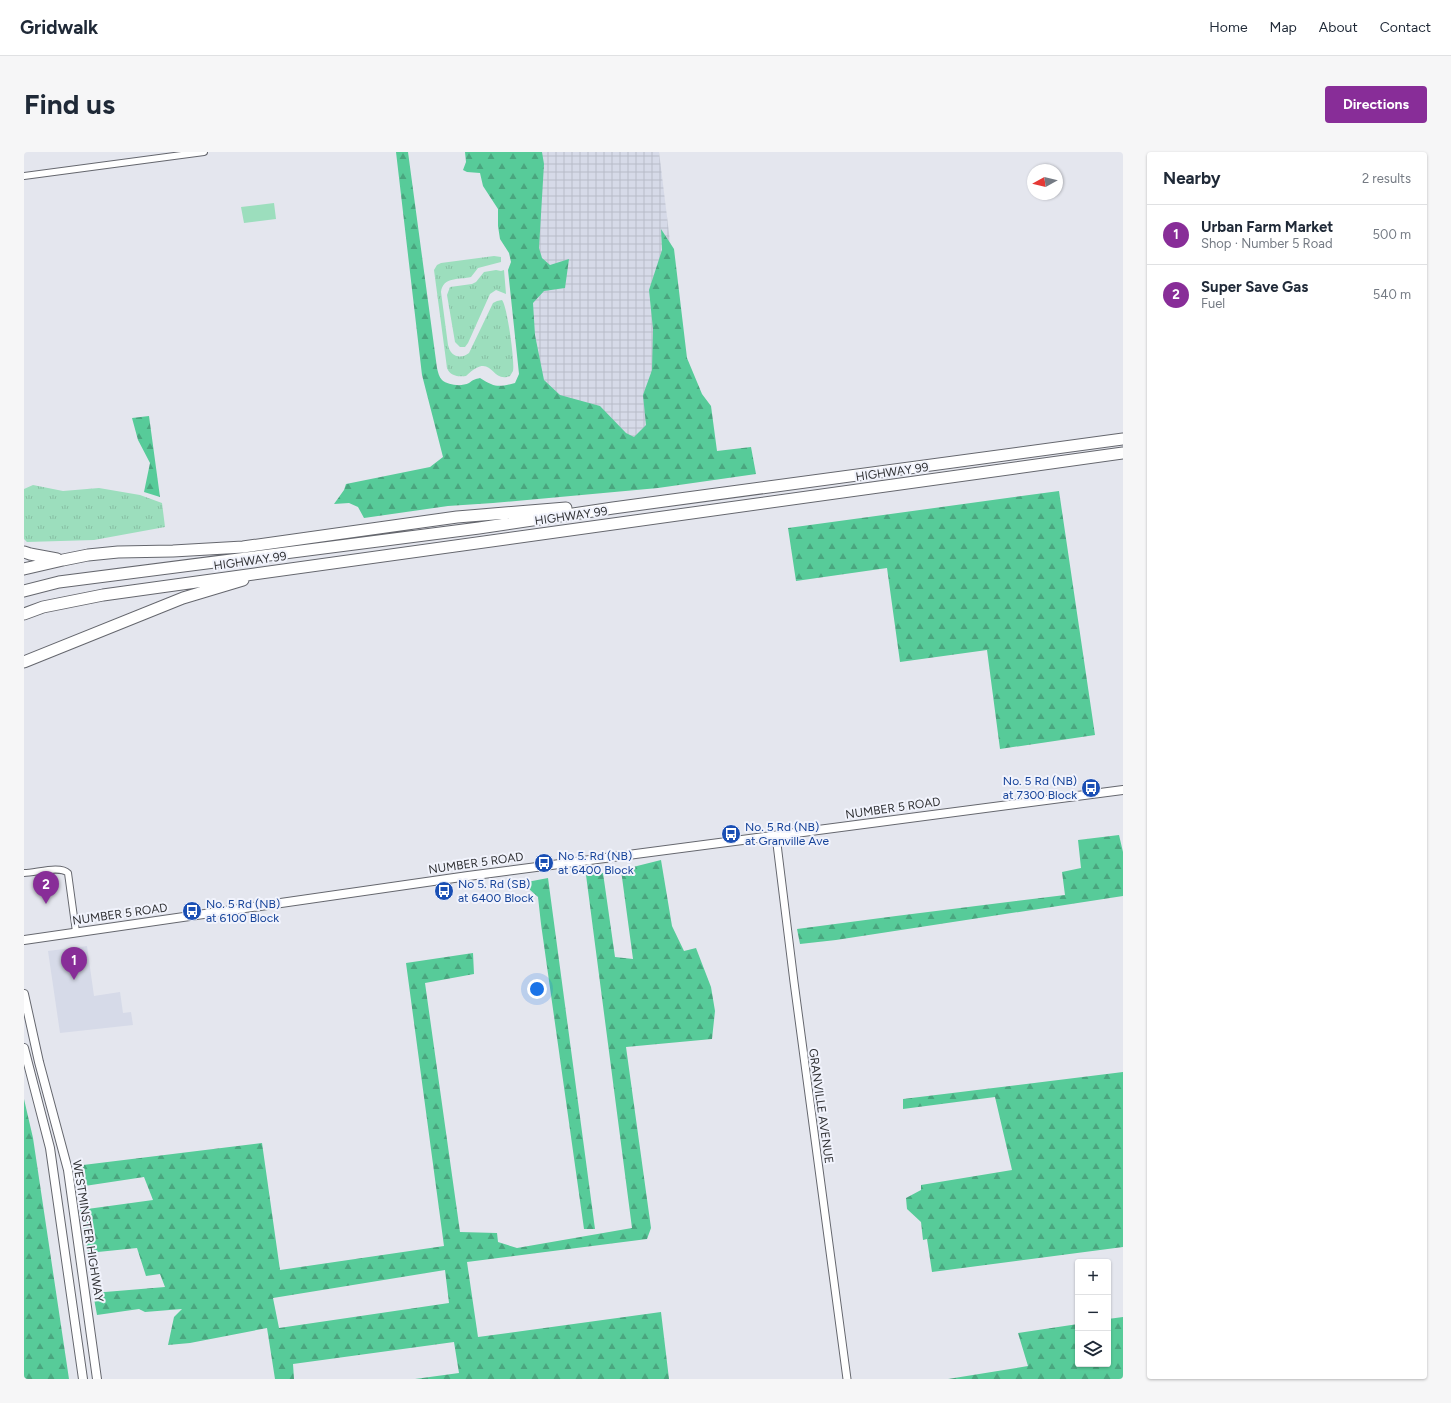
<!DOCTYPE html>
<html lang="en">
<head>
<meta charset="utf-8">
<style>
  :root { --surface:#fff; --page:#f6f6f7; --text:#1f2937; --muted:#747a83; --line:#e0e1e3; --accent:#882d98 }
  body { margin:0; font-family:Figtree,sans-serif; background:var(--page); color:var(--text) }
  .controls { position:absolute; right:12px; bottom:12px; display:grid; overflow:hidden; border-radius:4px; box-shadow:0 1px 3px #0004 }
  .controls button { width:36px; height:36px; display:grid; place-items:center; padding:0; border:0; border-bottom:1px solid var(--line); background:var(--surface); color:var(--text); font:20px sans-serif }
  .compass { position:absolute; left:1003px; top:12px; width:36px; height:36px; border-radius:50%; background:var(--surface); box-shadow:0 1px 3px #0004; rotate:262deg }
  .you { position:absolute; left:513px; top:837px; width:14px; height:14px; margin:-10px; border:3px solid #fff; border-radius:50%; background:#1a73e8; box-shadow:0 0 0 6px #1a73e833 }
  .badge { display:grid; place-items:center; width:26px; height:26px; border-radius:50%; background:var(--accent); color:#fff; font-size:13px; font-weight:700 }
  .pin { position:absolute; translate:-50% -33px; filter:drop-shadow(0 1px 2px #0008) }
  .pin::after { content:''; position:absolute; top:21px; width:14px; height:12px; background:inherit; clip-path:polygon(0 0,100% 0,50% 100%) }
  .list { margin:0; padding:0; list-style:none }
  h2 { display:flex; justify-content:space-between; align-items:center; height:52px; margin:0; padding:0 16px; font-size:17px }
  h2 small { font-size:13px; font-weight:400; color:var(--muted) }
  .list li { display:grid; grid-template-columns:26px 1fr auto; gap:12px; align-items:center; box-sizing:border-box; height:60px; padding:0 16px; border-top:1px solid var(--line) }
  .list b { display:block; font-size:15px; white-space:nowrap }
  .list p { margin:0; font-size:13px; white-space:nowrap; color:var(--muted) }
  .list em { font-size:13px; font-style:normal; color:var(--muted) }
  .icon { flex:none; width:22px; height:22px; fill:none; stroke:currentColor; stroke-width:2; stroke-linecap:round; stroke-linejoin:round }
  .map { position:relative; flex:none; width:1099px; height:1227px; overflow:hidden; border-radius:4px }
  header { display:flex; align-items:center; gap:24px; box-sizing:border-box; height:56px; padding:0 20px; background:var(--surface); border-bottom:1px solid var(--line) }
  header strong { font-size:19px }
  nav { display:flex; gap:22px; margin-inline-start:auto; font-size:14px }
  .intro { display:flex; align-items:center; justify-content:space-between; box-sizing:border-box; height:96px; padding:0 24px }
  h1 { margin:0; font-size:28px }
  .button { padding:10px 18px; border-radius:4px; background:var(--accent); color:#fff; font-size:14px; font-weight:700 }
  main { display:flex; gap:24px; padding:0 24px }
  aside { flex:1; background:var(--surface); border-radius:4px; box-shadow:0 1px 3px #0004 }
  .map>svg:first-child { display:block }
  .built { fill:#d6dae8 }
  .industrial { fill:url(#industrial-grid) }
  .grass { fill:url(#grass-tufts) }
  .forest { fill:url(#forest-firs); fill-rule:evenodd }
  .pitch { fill:#9cdebd }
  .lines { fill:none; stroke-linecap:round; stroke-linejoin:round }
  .minor-casing { stroke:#65676e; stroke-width:8 }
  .tertiary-casing { stroke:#65676e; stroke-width:9 }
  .secondary-casing { stroke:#65676e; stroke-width:10 }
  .motorway-casing { stroke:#65676e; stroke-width:13 }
  .minor { stroke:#fff; stroke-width:6 }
  .tertiary { stroke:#fff; stroke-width:7 }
  .secondary { stroke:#fff; stroke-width:8 }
  .motorway { stroke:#fff; stroke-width:11 }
  .labels { text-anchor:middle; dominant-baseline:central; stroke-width:4; stroke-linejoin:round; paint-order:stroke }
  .street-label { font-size:12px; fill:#323336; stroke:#f1f3fc }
  .transit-label { font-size:12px; fill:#164399; stroke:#f1f3fc; text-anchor:start }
</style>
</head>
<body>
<header>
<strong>Gridwalk</strong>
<nav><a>Home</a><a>Map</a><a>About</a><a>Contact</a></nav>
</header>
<div class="intro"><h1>Find us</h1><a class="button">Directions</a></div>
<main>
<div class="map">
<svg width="1099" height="1227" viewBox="0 0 1099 1227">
  <defs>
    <pattern id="industrial-grid" width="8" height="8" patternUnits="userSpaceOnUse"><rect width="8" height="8" fill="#d6dae8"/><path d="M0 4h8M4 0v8" fill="none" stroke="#b8bcc8"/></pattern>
    <pattern id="grass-tufts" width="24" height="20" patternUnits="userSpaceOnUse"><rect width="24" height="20" fill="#9cdebd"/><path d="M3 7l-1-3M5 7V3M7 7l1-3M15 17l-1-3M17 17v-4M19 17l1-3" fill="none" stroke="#87bfa3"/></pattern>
    <pattern id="forest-firs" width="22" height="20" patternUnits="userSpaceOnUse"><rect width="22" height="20" fill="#57cb99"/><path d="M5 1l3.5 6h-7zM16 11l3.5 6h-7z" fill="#49a57e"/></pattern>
  </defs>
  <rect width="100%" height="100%" fill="#e4e6ee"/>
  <!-- built -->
  <path class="built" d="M63,794l7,50 26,-4 3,21 8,-1 2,13 -73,8 -12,-82z"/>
  <!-- industrial -->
  <path class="industrial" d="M478,0h157l36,291 -153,19z"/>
  <!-- grass -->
  <path class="grass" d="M470,104l7,1v5l-23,6 -7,9c-11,3 -28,-1 -30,15l7,53c2,11 12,15 21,8l24,-50 4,-2 5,-1c5,5 13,62 11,71l-3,5c-20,8 -17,-26 -44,0 -8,1 -16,0 -19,-8l-13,-98 3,-5 4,-2z
    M472,118l5,1 3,-1 2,24 -10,-4 -6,4 -22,49 -3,4h-5l-5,-5 -8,-47 3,-8 22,-3 4,-2 8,-10z
    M9,333l30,6 36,-3 41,7 22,8 3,24 -71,13 -67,2 -3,-3v-50z"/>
  <!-- forest -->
  <path class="forest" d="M372,0h12l29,216c1,4 2,9 5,12 6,5 19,7 27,3 4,-3 6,-4 11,-5 16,10 18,9 35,5l4,-9 -11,-104 3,-8 -2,-9 -9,-14 -2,-13v-17l-15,-23 -3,-13 -13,-1 -4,-2 3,-8 -1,-10h77l2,12 -5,84 3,10 8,7 19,-6 -4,29 -21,3 -11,12 2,32 9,45 16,15 40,11 26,27 8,4 12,-12 -3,-30 9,-25 1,-41 -4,-39 13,-40 -1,-21 13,20 13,109 15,36 9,12 6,45 34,-4 5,27 -98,14 -165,15 -45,3 -84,12 -6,-11 -9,-4 -15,1 10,-14 2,-6 84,-17 13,-10 -21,-82z
    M125,264l11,81 -16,-5 6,-29 -12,-23 -6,-22z
    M1035,339l36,244 -95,14 -13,-99 -87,12 -13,-94 -91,13 -8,-53z
    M1095,683l4,17v44l-287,44 -36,4 -3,-15 99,-13 169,-21 -3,-23 19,-4 -3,-28z
    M637,708l11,66 12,25 12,-3 15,39 4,24 -3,28 -86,8 25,181 -4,11 -180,23 11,75 183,-25 8,67h-254l44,-6 -5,-31 -161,22 1,15h-19l-8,-51 -77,15 -22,2 6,-28 8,-8 -37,3 -6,-3 -42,6 -4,-22 72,-6 -5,-13 -14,2 -9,-28 -49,5 -8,-43 73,-10 -9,-23 -66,10 -3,-21 187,-23 18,127 164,-24 -38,-283 67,-10 1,21 -49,9 35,249 37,1 1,9 19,6 115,-20 -46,-353 17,-2 12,84 18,2 -12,-89zM421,1118l4,33 -170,25 -6,-30z
    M524,726l47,351h-11l-43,-305 -3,-27 -9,-8 -2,-7z
    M1099,920v175l-191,25 -5,-33 -4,1 -2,-18 -14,-13 -1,-11 15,-8v-5l91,-15 -17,-73 -92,12v-10z
    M0,947l9,39 36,241h-45z
    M1099,1165v62h-175l80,-13 -10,-33 60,-9v40h30v-45z"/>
  <!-- pitch -->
  <path class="pitch" d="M250,51l2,16 -32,4 -3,-16z"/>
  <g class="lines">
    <defs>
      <path id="minor" d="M0,24l180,-24
        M0,721c12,0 36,-8 44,0l8,59"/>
      <path id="tertiary" d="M752,684l18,146 53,397"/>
      <path id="secondary" d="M0,788l444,-64 655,-86
        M0,842l15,68 29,108 29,209
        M0,896l26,100 33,231"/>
      <path id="motorway" d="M0,400l6,2 27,5
        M0,417l39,-9 25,-5 30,-3 55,-1 70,-4 214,-30 109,-9
        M0,439l35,-9 420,-54 134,-20 510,-69
        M0,462l19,-7 60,-12 1020,-142
        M0,510l159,-64 60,-18"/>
    </defs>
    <!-- minor casing -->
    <use href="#minor" class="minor-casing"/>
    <!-- tertiary casing -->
    <use href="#tertiary" class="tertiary-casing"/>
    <!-- secondary casing -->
    <use href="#secondary" class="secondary-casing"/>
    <!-- motorway casing -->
    <use href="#motorway" class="motorway-casing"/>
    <!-- minor -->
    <use href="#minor" class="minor"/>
    <!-- tertiary -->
    <use href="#tertiary" class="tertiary"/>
    <!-- secondary -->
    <use href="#secondary" class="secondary"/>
    <!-- motorway -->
    <use href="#motorway" class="motorway"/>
  </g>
  <!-- icons -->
  <defs>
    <symbol id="bus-disc" viewBox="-11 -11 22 22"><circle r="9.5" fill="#1a4fb4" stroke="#f1f3fc"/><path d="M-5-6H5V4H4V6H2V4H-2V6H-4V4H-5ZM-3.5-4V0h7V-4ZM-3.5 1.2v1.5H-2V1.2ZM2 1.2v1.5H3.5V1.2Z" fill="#fff"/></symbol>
  </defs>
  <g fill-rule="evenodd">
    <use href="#bus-disc" x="1056" y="625" width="22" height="22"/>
    <use href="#bus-disc" x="696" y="671" width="22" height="22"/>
    <use href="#bus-disc" x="509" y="700" width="22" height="22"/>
    <use href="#bus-disc" x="409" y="728" width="22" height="22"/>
    <use href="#bus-disc" x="157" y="748" width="22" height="22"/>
  </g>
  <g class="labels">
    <!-- street labels -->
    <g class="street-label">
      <text transform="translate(868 320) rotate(-8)">HIGHWAY 99</text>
      <text transform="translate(547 364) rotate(-8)">HIGHWAY 99</text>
      <text transform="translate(226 409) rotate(-8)">HIGHWAY 99</text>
      <text transform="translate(869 656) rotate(-8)">NUMBER 5 ROAD</text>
      <text transform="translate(452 711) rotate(-8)">NUMBER 5 ROAD</text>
      <text transform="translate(96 762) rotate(-8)">NUMBER 5 ROAD</text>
      <text transform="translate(797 954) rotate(82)">GRANVILLE AVENUE</text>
      <text transform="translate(64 1079) rotate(81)">WESTMINSTER HIGHWAY</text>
    </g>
    <!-- transit labels -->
    <g class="transit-label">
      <text x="1053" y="629" text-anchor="end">No. 5 Rd (NB)<tspan x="1053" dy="14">at 7300 Block</tspan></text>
      <text x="721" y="675">No. 5 Rd (NB)<tspan x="721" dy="14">at Granville Ave</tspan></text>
      <text x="534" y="704">No 5. Rd (NB)<tspan x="534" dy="14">at 6400 Block</tspan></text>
      <text x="434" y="732">No 5. Rd (SB)<tspan x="434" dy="14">at 6400 Block</tspan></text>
      <text x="182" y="752">No. 5 Rd (NB)<tspan x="182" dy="14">at 6100 Block</tspan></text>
    </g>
  </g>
</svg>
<div class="controls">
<button>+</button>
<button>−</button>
<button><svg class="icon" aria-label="layers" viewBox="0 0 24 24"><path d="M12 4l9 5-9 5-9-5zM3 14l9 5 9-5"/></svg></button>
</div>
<svg class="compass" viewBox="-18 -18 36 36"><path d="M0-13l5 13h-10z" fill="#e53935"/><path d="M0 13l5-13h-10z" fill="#747a83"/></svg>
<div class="you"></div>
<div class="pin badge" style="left:50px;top:828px">1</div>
<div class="pin badge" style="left:22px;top:752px">2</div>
</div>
<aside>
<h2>Nearby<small>2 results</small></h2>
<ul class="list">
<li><span class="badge">1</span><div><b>Urban Farm Market</b><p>Shop · Number 5 Road</p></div><em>500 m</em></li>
<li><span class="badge">2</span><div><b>Super Save Gas</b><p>Fuel</p></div><em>540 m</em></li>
</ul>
</aside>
</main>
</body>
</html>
